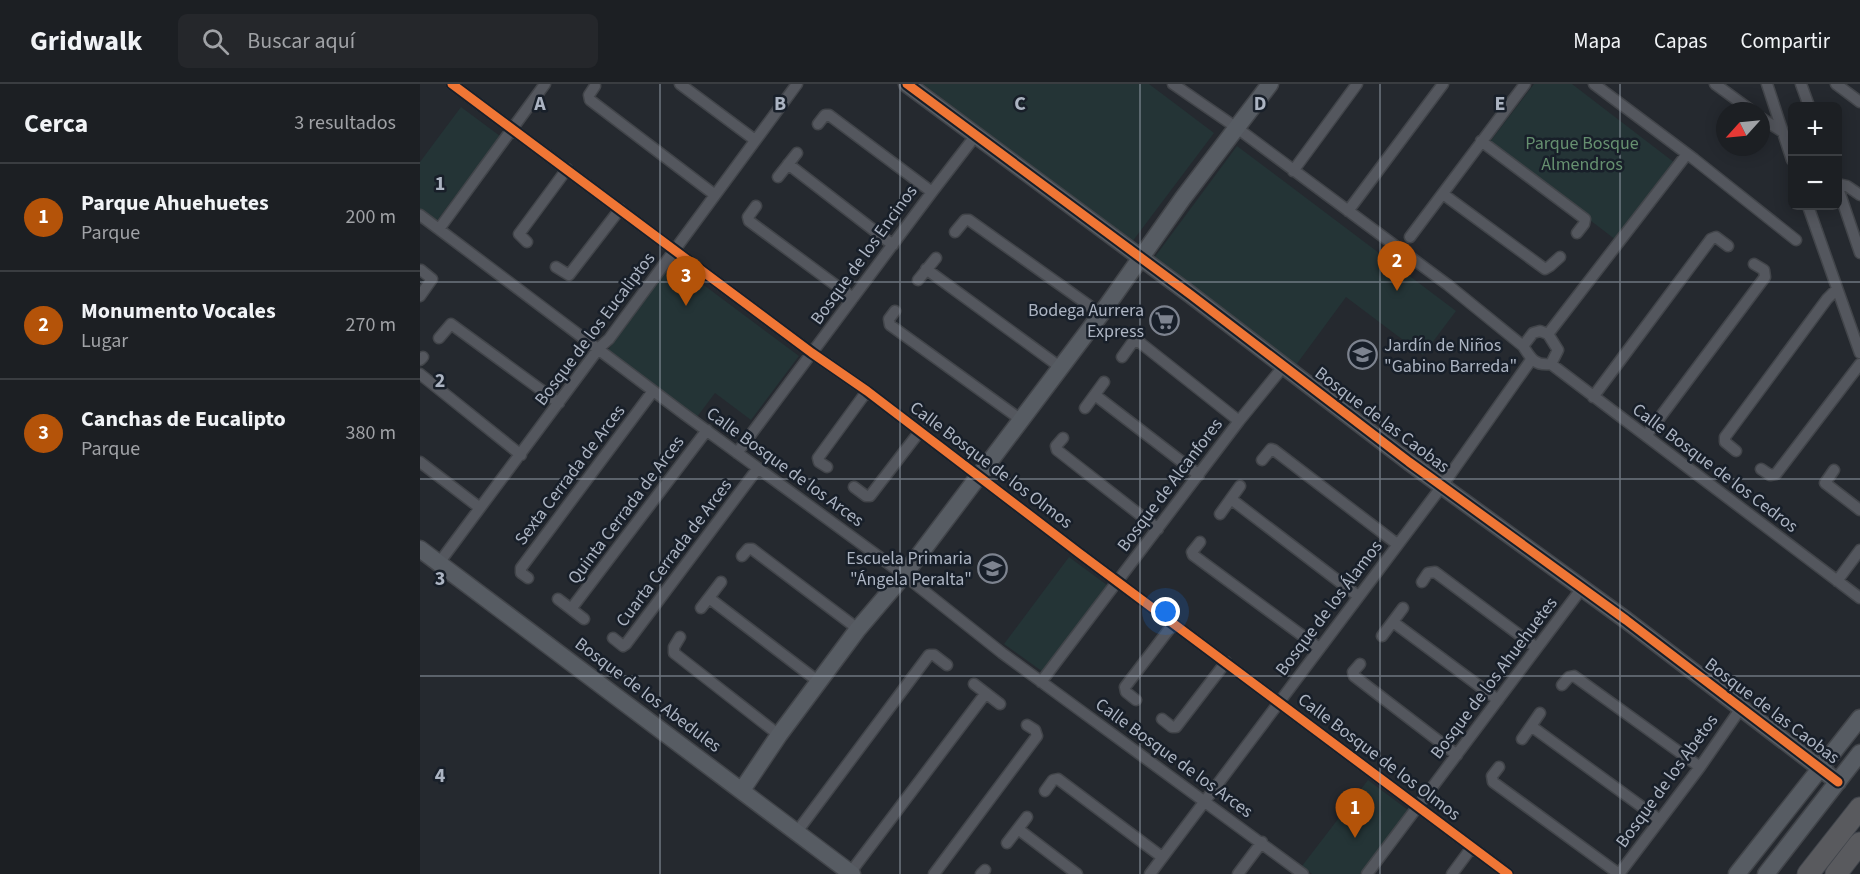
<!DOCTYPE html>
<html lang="es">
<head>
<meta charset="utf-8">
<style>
  :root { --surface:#1c1f23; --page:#25272b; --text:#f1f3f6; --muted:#a0a2a6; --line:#3a3d41; --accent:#b45309 }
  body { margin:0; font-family:"Source Sans 3",sans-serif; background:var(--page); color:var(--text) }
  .controls { position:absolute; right:18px; top:18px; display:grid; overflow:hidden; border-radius:9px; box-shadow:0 3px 15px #0003 }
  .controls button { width:54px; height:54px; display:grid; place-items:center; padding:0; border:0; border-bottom:2px solid var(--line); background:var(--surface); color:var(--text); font:30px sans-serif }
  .compass { position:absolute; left:1296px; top:18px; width:54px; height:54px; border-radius:50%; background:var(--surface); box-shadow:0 3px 15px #0003; rotate:243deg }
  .you { position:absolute; left:746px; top:528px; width:21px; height:21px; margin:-15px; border:4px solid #fff; border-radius:50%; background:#1a73e8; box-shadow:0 0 0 9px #1a73e833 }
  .badge { display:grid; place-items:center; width:39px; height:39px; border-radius:50%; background:var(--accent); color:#fff; font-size:20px; font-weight:700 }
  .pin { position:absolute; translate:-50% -50px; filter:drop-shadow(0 2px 3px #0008) }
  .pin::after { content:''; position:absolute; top:32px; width:21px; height:18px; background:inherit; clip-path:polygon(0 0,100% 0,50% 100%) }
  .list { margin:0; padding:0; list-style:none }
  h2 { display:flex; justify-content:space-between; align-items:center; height:78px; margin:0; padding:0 24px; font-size:26px }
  h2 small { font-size:20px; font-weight:400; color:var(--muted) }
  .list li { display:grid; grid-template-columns:39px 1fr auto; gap:18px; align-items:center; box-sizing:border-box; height:108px; padding:0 24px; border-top:2px solid var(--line) }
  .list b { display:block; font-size:22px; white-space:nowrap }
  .list p { margin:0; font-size:20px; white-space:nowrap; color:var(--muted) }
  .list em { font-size:20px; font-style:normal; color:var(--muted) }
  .icon { flex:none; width:33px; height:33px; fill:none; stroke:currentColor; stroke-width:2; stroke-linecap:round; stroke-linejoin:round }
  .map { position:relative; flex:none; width:1440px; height:790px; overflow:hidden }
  header { display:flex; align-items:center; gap:36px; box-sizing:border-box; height:84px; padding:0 30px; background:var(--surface); border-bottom:2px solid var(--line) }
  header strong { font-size:28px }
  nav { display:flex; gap:33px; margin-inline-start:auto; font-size:21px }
  .search { width:420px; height:54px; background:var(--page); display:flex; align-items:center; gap:15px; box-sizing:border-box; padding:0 21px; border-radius:9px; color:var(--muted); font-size:22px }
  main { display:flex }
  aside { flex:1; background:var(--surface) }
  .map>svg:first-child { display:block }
  .green { fill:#243436 }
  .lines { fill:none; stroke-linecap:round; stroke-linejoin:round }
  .street-casing { stroke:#42454a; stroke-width:13 }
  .secondary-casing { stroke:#42454a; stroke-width:19 }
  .highway-casing { stroke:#40444b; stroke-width:23 }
  .street { stroke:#54575e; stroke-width:10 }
  .secondary { stroke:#575c63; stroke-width:16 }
  .highway { stroke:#595a5e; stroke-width:21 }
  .cycleway-casing { stroke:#181f29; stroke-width:13 }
  .cycleway { stroke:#f07635; stroke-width:9 }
  .grid { fill:none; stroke:#acb4c2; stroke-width:1.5; stroke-opacity:0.55 }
  .labels { text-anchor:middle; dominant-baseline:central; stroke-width:5; stroke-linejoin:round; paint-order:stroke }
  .park-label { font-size:18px; fill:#669070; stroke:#181f29 }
  .street-label { font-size:18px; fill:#acb4c2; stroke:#181f29 }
  .poi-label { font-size:18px; fill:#acb4c2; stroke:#181f29; text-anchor:end }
  .grid-label { font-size:20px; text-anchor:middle; font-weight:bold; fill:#acb4c2; stroke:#181f29; stroke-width:5; stroke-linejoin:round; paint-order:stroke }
</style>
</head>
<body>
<header>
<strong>Gridwalk</strong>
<div class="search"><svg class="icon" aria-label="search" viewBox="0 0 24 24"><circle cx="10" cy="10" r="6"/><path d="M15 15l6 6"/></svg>Buscar aquí</div>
<nav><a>Mapa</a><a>Capas</a><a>Compartir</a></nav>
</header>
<main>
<aside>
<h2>Cerca<small>3 resultados</small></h2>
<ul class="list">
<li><span class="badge">1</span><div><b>Parque Ahuehuetes</b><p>Parque</p></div><em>200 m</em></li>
<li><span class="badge">2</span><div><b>Monumento Vocales</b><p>Lugar</p></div><em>270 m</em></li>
<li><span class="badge">3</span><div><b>Canchas de Eucalipto</b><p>Parque</p></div><em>380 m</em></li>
</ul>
</aside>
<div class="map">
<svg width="1440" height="790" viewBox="0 0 1440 790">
  <rect width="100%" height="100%" fill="#25292f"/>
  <!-- green -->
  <path class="green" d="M503,0h226l65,49 -82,109z
    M1114,0h38l103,79 -59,77 -127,-97z
    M41,23l39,29 -64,86 -16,-11v-49z
    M817,62l219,165 -33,44 -77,-58 -50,68 -142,-107z
    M253,178l126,94 -48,64 -36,-27 -18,24 -89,-67z
    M649,473l38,28 -64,87 -39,-28z
    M948,696l40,30 -48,64h-48l-10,-8z"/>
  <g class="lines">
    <defs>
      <path id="street" d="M32,0l360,269 55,38 212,162 429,321
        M260,0l75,56
        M753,0l64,44 211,157 75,61
        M1174,0l100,75 102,81
        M1295,0l37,27
        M1347,0l25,76
        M1381,0l8,22
        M1416,0l24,18
        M175,2l-6,9 1,5 125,95
        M1341,34l22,14
        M398,40l7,-9h4l103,77
        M1061,57l104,78 -1,5 -7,9
        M368,80l105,81
        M873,87l64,-87
        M358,93l19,-24
        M1418,100l9,2 13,9
        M1418,104l22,65
        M1023,110l102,75 5,-3 10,-9
        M336,122l-8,11 1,4 104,77
        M1388,122l52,147
        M928,127l95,-127
        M0,131l264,199 220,161 98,78 301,221
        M19,145l106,-145
        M535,148l10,-12h4l132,94
        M990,153l115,-153
        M107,158l-8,-8 48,-65
        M136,183l13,8 51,-66
        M506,185l134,98
        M498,196l18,-22
        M0,212l12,-17 -11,-9
        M475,227l-6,8 1,6 130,94
        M1120,247l8,3 10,16 -7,14c-16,2 -20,-5 -28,-18l10,-13z
        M1128,250l139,-180
        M19,254l12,-14 108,79
        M702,273l10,-14 6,-2 101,80
        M0,276l3,-3
        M1131,280l309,234
        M0,290l101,81
        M675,311l104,80
        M1173,313l118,-158 5,-2 12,9
        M665,324l19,-26
        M1226,352l119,-159 -1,-7 -10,-6
        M643,354l-7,8 1,4 101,79
        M1316,367l-11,-9v-5l102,-138 10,-10
        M317,369l195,-261 44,-57
        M842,376l9,-11 3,1 123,94
        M0,378l60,46
        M407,383l-8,-5 -1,-4 49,-67
        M1341,385l9,6 6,-1 84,-110
        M1414,386l-9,13 35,27
        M434,403l12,9h4l50,-65
        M811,415l127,97
        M800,430l20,-28
        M780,458l-8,10 1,3 126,93
        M322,472l6,-7h4l106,80
        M19,479l160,-215 10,-9 188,-255
        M108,494l-7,-5v-5l132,-177
        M1417,497l23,-31
        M1002,498l6,-9 7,-1 102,76
        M289,514l110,84
        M138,515l26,20
        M281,524l20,-26
        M151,525l136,-179
        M973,538l105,78
        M962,552l21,-28
        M260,553l-6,10v6l105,82
        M193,554l10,8 3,-2 132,-176
        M940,580l-7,8 1,4 103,79
        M621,598l198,-261 44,-54
        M554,600l26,20
        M1142,601l7,-8 5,-1 126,91
        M716,616l-10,-8 -1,-5 49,-64
        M742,635l10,8h4l50,-65
        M1111,642l129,94
        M1102,655l18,-26
        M1079,683l-7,9 1,6 126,92
        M625,707l8,-11 5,-1 104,78
        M598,745l59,45
        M376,749l133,-178h5l13,10
        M587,759l20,-26
        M430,789l136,-180
        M514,790l103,-138 -2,-6 -8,-5
        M561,790l4,-4
        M730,790l292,-388 89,-126
        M818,790l24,-32
        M947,790l215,-286
        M1032,790l20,-27
        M1199,790l81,-107 41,-59"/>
      <path id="secondary" d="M487,0l284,211 218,167 217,158 212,162
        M0,465l432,325
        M322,706l37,-55 79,-106 46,-54 197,-261 82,-116 87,-114
        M1317,790l123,-156
        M1346,790l94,-121"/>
      <path id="highway" d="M1388,790l52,-66
        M1416,790l24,-31"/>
    </defs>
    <!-- street casing -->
    <use href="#street" class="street-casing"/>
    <!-- secondary casing -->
    <use href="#secondary" class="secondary-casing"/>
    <!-- highway casing -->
    <use href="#highway" class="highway-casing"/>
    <!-- street -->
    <use href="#street" class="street"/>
    <!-- secondary -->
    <use href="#secondary" class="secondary"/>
    <!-- highway -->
    <use href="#highway" class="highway"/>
    <defs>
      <path id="cycleway" d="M32,0l360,269 55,38 212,162 429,321
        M487,0l284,211 218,167 217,158 212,162"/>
    </defs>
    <!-- cycleway casing -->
    <use href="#cycleway" class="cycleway-casing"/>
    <!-- cycleway -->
    <use href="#cycleway" class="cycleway"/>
  </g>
  <!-- grid -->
  <path class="grid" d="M240,0v790M480,0v790M720,0v790M960,0v790M1200,0v790M0,198h1440M0,395h1440M0,592h1440"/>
  <!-- icons -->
  <defs>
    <symbol id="supermarket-ring" viewBox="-11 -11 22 22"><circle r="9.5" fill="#181f29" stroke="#7d838f" stroke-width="1.5"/><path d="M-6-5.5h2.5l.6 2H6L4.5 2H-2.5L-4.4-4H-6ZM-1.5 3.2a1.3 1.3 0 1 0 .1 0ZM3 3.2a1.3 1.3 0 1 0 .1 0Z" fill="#7d838f"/></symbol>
    <symbol id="school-ring" viewBox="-11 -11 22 22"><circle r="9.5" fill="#181f29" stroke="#7d838f" stroke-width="1.5"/><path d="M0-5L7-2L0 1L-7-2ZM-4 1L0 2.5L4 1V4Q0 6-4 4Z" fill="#7d838f"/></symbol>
  </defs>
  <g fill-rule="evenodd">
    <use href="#supermarket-ring" x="728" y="220" width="33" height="33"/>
    <use href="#school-ring" x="926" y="254" width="33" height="33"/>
    <use href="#school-ring" x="556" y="468" width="33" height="33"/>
  </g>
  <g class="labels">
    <!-- park labels -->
    <g class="park-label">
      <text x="1162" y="59">Parque Bosque<tspan x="1162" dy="21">Almendros</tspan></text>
    </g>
    <!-- street labels -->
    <g class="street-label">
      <text transform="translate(444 171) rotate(-54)">Bosque de los Encinos</text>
      <text transform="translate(175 245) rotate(-53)">Bosque de los Eucaliptos</text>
      <text transform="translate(962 336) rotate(37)">Bosque de las Caobas</text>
      <text transform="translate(571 381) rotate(37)">Calle Bosque de los Olmos</text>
      <text transform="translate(365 383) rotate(36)">Calle Bosque de los Arces</text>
      <text transform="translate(1295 384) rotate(37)">Calle Bosque de los Cedros</text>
      <text transform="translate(150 391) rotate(-53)">Sexta Cerrada de Arces</text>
      <text transform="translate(750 401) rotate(-53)">Bosque de Alcanfores</text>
      <text transform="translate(206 426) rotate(-53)">Quinta Cerrada de Arces</text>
      <text transform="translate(254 469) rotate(-53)">Cuarta Cerrada de Arces</text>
      <text transform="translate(909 524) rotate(-53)">Bosque de los Álamos</text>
      <text transform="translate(1074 594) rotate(-53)">Bosque de los Ahuehuetes</text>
      <text transform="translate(228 611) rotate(37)">Bosque de los Abedules</text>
      <text transform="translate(1352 627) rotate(37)">Bosque de las Caobas</text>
      <text transform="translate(959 673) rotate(37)">Calle Bosque de los Olmos</text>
      <text transform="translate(754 674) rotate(36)">Calle Bosque de los Arces</text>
      <text transform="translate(1247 697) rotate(-54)">Bosque de los Abetos</text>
    </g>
    <!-- poi labels -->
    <g class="poi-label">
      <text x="724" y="226">Bodega Aurrera<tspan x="724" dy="21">Express</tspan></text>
      <text x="964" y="261" text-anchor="start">Jardín de Niños<tspan x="964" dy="21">"Gabino Barreda"</tspan></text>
      <text x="552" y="474">Escuela Primaria<tspan x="552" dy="21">"Ángela Peralta"</tspan></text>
    </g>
  </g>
  <g class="grid-label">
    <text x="120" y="26">A</text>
    <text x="360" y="26">B</text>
    <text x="600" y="26">C</text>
    <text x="840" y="26">D</text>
    <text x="1080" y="26">E</text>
    <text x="20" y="106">1</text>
    <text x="20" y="303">2</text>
    <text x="20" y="501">3</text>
    <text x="20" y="698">4</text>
  </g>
</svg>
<div class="controls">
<button>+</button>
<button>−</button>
</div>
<svg class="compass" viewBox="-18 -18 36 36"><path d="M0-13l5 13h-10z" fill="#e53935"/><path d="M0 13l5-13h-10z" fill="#a0a2a6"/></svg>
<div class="you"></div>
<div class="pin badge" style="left:935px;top:754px">1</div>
<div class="pin badge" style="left:977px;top:207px">2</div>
<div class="pin badge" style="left:266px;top:222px">3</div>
</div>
</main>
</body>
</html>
